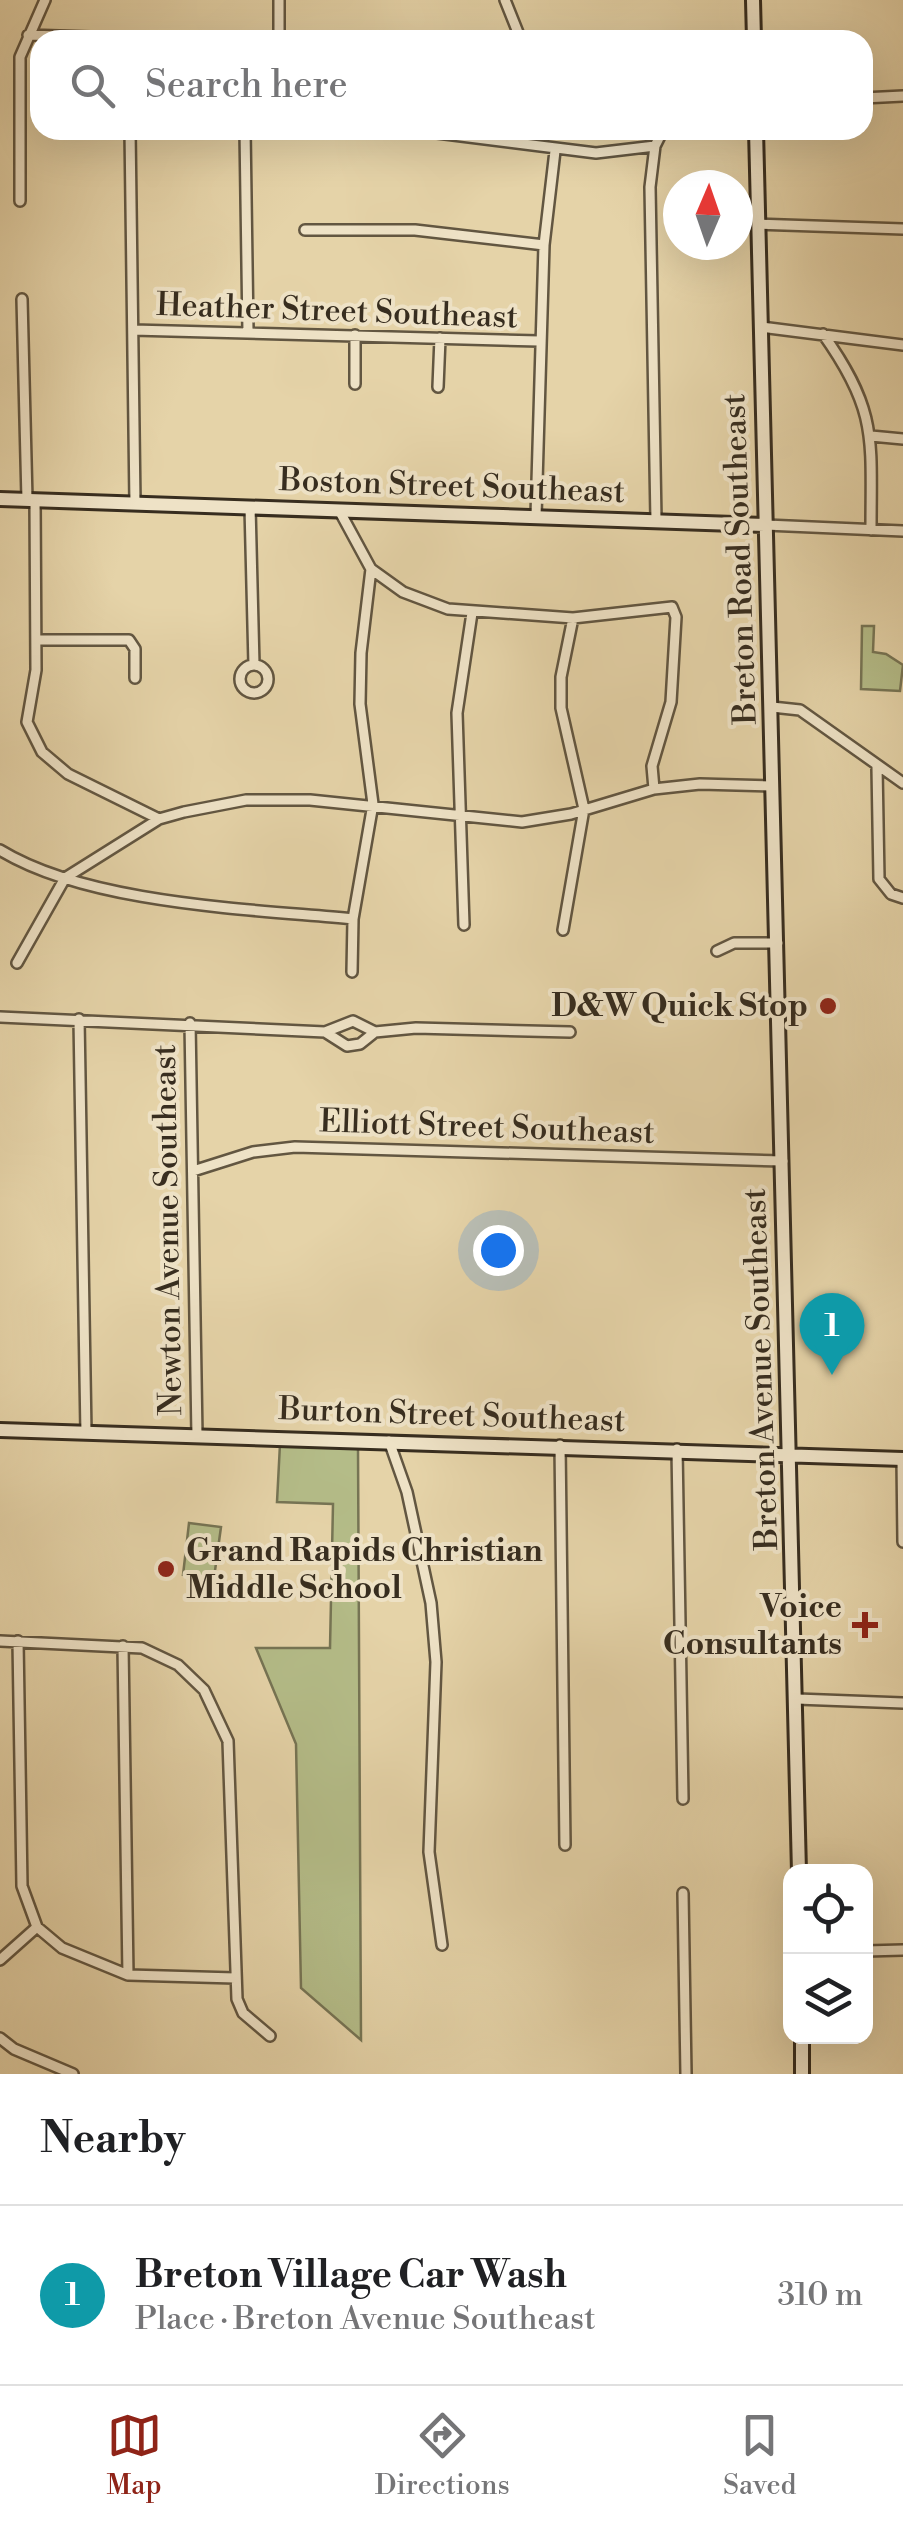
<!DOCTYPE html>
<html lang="en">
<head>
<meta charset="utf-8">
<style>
  :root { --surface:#fff; --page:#f6f6f6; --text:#202124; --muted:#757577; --line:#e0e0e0; --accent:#8f2418 }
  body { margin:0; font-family:"Libre Bodoni",serif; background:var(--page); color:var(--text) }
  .controls { position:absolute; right:30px; bottom:30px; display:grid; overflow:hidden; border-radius:20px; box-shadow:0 10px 40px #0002 }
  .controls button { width:90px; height:90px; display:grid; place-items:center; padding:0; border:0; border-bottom:2px solid var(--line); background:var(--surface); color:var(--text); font:50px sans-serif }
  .compass { position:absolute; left:663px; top:170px; width:90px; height:90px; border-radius:50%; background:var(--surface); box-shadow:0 10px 40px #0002; rotate:2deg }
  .you { position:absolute; left:498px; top:1250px; width:35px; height:35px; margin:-25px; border:8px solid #fff; border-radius:50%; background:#1a73e8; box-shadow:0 0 0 15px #1a73e833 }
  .badge { display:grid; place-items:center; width:65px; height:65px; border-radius:50%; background:var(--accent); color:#fff; font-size:32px; font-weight:700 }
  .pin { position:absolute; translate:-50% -82px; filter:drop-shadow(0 2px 5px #0008) }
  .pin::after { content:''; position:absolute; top:52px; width:35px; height:30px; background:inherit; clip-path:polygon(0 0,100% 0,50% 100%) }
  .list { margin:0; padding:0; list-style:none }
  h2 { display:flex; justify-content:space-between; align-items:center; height:130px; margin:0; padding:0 40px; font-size:42px }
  h2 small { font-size:32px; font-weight:400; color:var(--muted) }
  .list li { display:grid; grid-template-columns:65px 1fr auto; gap:30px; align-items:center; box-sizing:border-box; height:180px; padding:0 40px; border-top:2px solid var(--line) }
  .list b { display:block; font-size:38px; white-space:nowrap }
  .list p { margin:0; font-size:32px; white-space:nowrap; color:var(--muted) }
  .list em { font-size:32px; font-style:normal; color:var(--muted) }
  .icon { flex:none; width:55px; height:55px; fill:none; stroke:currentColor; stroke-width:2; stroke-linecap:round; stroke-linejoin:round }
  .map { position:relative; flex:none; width:903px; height:2074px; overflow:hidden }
  .search { position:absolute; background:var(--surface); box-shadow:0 10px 40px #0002; left:30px; right:30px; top:30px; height:110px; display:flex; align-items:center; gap:25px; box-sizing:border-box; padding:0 35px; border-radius:30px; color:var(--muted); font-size:38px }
  .sheet { height:310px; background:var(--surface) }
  nav { display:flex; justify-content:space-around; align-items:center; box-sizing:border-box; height:140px; border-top:2px solid var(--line); background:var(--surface); font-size:28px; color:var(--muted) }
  nav a { display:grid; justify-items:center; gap:5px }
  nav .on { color:var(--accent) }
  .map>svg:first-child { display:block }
  .green { fill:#b4bc88; stroke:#767454; stroke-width:2.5 }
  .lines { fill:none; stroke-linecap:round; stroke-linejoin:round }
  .street-casing { stroke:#625641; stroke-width:14 }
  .secondary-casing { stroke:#372d1f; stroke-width:18 }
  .street { stroke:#eee2c6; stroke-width:9 }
  .secondary { stroke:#eee2c6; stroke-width:12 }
  .poi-dot { fill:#8f2418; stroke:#eee2c6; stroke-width:4 }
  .labels { text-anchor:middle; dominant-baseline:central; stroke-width:8; stroke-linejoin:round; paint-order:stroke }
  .street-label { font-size:32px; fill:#372d1f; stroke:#eee2c6 }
  .poi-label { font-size:32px; font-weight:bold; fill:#372d1f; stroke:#eee2c6; text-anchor:end }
</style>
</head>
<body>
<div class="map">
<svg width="903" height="2074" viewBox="0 0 903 2074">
  <rect width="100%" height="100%" fill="#e5d3a8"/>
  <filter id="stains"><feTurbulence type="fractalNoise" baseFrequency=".002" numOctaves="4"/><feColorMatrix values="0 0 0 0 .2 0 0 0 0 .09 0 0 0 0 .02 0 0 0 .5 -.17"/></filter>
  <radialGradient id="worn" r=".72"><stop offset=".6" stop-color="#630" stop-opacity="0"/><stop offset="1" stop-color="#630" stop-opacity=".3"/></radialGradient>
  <!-- green -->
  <path class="green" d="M862,626h12l-1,26 13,2 17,11 -3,26 -39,-2z
    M280,1444l78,3 3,593 -60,-52 -5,-244 -40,-96h74l3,-144 -56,-2z
    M189,1523l32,4 -7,51 -31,-3z"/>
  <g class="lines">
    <defs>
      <path id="street" d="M505,0l16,40
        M28,35l156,5
        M279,40v-40
        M863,98l40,-2
        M130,130l5,373
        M245,130l3,202
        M302,133l119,-2 175,22 59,-7
        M20,201v-144l25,-57
        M758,224l145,5
        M305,230h110l129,15
        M22,299l5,201
        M761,327l142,18
        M133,330l406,11
        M823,334c55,77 48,105 48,196
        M355,335v49
        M438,387l2,-49
        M871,436l32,3
        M35,500l1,170 -9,52 15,30 26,22 91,45
        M250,507l4,158
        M339,510l32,59 32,23 45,17 125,9 99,-11 4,10 -5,85 -19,64 2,23
        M536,516l8,-271 11,-94
        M656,520l-6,-333 5,-41 8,-16
        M766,525l137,6
        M36,640h93l6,9v29
        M240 679a14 14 0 1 1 28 0a14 14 0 1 1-28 0Z
        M772,707l28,3 103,73
        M877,767l2,112 12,15 12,4
        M0,850c88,54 250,59 353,69
        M464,925l-7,-212 15,-100
        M563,930l21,-121 -23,-101v-31l12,-59
        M717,951l17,-8h44
        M17,963l48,-85 94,-59 25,-7 62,-12h64l212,22 49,-8 83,-25 46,-5 73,2
        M352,972l1,-53 20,-115 -13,-100 1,-51 10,-84
        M0,1017l325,15 28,-11 22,11
        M79,1019l7,414
        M190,1023l7,413
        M325,1032l22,14 13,-2 15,-12 41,-4 154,4
        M193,1171l60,-19 42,-5 488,14
        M389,1441l18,51 24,111 5,59 -7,190 13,93
        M560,1445l5,400
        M677,1449l6,350
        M902,1459l1,83
        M0,1641l142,7 36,17 26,25 24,51 9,258 6,14 27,23
        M18,1641l4,245 15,41 25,21 66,27 107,3
        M123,1646l5,329
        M797,1699l106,4
        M683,1893l3,181
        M866,1951l37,-1
        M0,1960l37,-33
        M0,2038l14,11 59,25"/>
      <path id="secondary" d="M753,0l1,40
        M756,130l43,1742
        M0,499l766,26
        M0,1430l903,29
        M802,2036v38"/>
    </defs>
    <!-- street casing -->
    <use href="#street" class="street-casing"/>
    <!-- secondary casing -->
    <use href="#secondary" class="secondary-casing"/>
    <!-- street -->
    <use href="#street" class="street"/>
    <!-- secondary -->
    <use href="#secondary" class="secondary"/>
  </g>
  <!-- markers -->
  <g class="poi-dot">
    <circle cx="828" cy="1006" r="10"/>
    <circle cx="166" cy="1569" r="10"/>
    <path d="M860 1610h10v10h10v10h-10v10h-10v-10h-10v-10h10z"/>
  </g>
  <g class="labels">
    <!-- street labels -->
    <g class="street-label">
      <text transform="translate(337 311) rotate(2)">Heather Street Southeast</text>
      <text transform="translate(452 486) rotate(2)">Boston Street Southeast</text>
      <text transform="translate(740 559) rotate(-92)">Breton Road Southeast</text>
      <text transform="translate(487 1127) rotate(2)">Elliott Street Southeast</text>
      <text transform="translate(168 1230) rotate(-91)">Newton Avenue Southeast</text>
      <text transform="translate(761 1369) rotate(-92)">Breton Avenue Southeast</text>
      <text transform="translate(452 1415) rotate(2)">Burton Street Southeast</text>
    </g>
    <!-- poi labels -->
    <g class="poi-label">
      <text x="808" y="1006">D&amp;W Quick Stop</text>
      <text x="186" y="1551" text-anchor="start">Grand Rapids Christian<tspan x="186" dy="37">Middle School</tspan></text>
      <text x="842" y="1607">Voice<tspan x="842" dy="37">Consultants</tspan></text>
    </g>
  </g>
  <rect width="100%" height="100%" filter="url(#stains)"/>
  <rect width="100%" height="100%" fill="url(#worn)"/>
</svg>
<div class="controls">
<button><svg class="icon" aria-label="locate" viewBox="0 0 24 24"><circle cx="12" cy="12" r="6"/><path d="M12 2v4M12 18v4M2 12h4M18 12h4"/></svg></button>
<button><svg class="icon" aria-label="layers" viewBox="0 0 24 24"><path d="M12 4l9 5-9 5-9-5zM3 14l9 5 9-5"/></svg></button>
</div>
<svg class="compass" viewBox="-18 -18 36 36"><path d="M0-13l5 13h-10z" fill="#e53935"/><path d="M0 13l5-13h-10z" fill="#757577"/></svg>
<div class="you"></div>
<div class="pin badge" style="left:832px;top:1375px;background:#0f9aa8">1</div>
<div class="search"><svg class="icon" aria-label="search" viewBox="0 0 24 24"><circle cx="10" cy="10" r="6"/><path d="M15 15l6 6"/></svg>Search here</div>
</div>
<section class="sheet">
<h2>Nearby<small></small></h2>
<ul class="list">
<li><span class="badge" style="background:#0f9aa8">1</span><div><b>Breton Village Car Wash</b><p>Place · Breton Avenue Southeast</p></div><em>310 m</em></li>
</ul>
</section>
<nav>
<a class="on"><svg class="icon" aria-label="map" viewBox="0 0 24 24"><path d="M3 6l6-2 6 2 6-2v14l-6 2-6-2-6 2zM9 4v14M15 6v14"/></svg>Map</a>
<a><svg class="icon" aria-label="directions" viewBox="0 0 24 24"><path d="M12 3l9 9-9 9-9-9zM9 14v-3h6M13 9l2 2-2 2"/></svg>Directions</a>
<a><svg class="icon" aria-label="saved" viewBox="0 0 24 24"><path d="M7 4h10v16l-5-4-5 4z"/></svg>Saved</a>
</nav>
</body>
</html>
